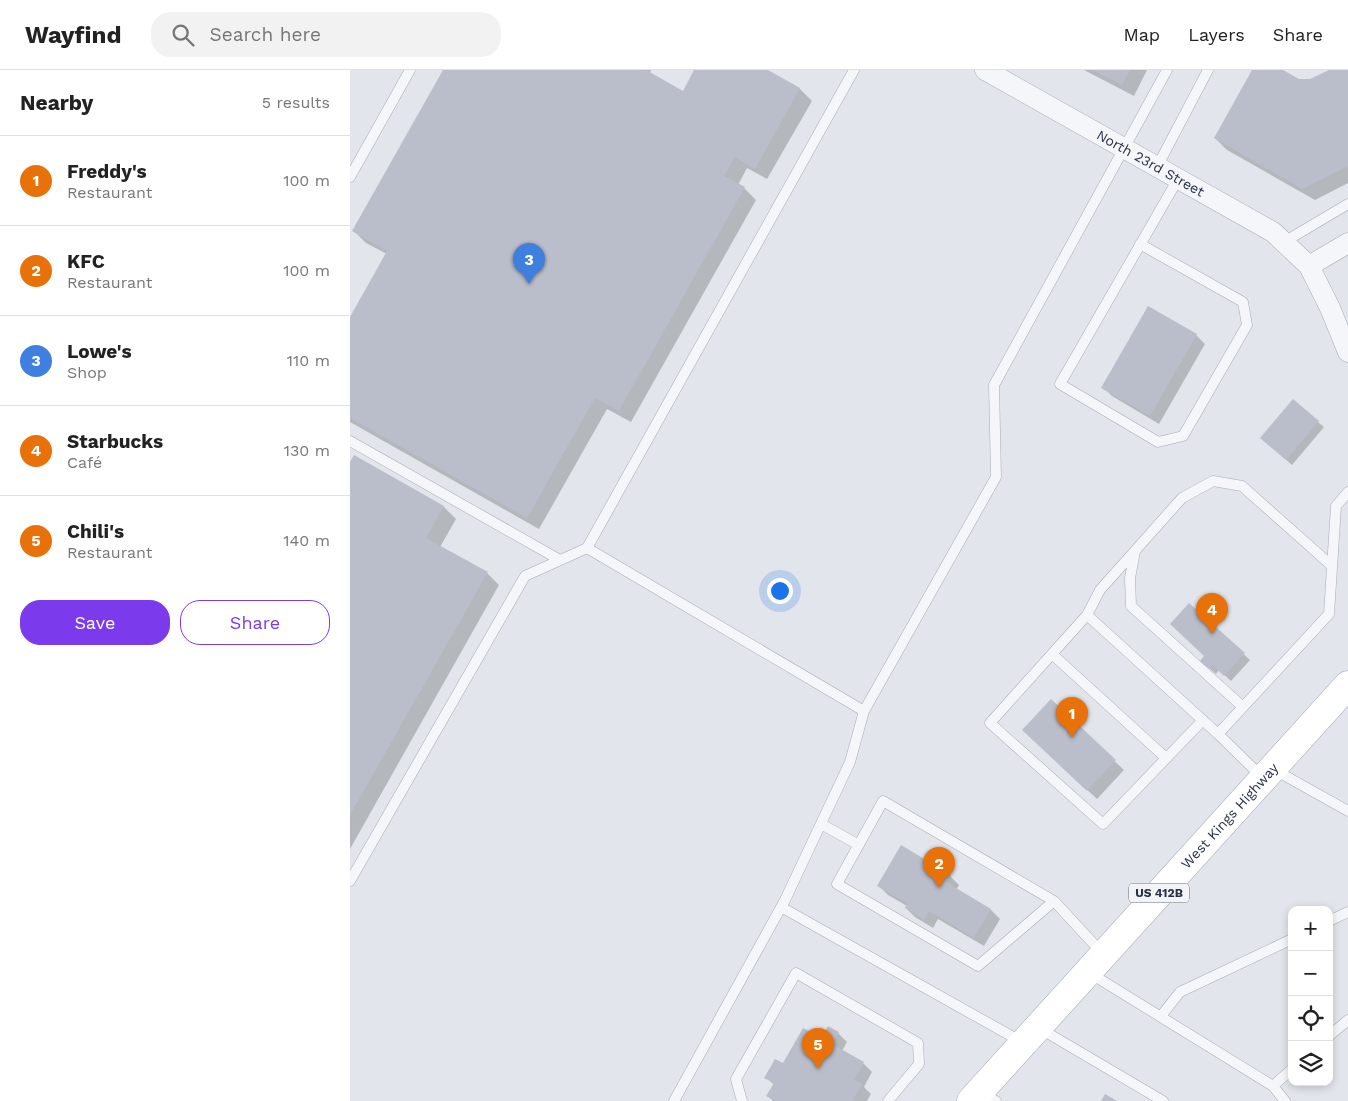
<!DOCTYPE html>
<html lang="en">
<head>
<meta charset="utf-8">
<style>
  :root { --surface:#fff; --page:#f2f2f2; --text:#222; --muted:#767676; --line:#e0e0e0; --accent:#7c3aed }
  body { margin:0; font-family:"Work Sans",sans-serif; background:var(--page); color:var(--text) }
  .controls { position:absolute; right:15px; bottom:15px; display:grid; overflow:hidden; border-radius:10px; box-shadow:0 2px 8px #0003 }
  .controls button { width:45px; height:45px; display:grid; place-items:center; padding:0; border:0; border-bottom:1px solid var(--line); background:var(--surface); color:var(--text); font:25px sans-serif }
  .you { position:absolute; left:429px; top:520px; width:18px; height:18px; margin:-12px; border:4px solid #fff; border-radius:50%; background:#1a73e8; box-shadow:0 0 0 8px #1a73e833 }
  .badge { display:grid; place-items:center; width:32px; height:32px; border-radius:50%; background:var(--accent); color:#fff; font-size:16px; font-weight:700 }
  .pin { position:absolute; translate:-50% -41px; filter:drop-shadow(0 1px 2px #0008) }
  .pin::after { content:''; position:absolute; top:26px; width:18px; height:15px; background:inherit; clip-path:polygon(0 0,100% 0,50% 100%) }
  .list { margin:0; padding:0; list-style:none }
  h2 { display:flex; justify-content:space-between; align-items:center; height:65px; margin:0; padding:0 20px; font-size:21px }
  h2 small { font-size:16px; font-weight:400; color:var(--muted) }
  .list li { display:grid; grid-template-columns:32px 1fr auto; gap:15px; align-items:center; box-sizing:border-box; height:90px; padding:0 20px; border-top:1px solid var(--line) }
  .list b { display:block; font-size:19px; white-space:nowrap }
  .list p { margin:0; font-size:16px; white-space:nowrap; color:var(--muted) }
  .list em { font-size:16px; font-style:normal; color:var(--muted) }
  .actions { display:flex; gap:10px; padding:15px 20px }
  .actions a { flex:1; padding:11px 0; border:1px solid var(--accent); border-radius:20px; text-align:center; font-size:18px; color:var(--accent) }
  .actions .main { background:var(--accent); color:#fff }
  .icon { flex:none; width:28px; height:28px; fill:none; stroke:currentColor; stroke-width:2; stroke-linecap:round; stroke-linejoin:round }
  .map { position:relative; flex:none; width:998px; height:1031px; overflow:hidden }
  header { display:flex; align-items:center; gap:30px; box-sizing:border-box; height:70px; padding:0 25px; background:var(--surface); border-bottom:1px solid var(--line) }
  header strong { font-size:24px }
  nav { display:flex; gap:28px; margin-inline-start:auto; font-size:18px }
  .search { width:350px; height:45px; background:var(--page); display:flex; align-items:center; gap:12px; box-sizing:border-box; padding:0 18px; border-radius:20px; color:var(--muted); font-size:19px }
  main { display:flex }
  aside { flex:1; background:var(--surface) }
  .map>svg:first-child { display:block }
  .shadow { fill:#0003 }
  .building { fill:#b9beca }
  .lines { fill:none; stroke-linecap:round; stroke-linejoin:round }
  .service-casing { stroke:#a6acb6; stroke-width:11 }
  .minor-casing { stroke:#a6acb6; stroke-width:21 }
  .primary-casing { stroke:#a0a9b8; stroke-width:29 }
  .service { stroke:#f5f6f9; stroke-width:10 }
  .minor { stroke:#f5f6f9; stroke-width:20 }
  .primary { stroke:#fff; stroke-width:28 }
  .labels { text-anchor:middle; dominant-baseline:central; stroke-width:5; stroke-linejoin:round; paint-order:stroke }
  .shield { fill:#f2f4f8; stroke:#656c7b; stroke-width:1 }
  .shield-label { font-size:12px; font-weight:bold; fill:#283245 }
  .street-label { font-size:14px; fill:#283245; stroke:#f2f4f8 }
</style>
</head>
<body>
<header>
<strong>Wayfind</strong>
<div class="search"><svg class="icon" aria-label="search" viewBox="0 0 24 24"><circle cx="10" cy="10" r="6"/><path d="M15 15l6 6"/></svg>Search here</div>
<nav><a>Map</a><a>Layers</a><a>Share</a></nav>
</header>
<main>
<aside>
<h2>Nearby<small>5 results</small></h2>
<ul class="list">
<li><span class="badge" style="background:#e8710a">1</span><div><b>Freddy's</b><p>Restaurant</p></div><em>100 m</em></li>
<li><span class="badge" style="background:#e8710a">2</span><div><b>KFC</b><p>Restaurant</p></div><em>100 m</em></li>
<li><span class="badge" style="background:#3f7fe0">3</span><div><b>Lowe's</b><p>Shop</p></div><em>110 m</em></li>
<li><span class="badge" style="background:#e8710a">4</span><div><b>Starbucks</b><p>Café</p></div><em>130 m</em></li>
<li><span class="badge" style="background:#e8710a">5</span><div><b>Chili's</b><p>Restaurant</p></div><em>140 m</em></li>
</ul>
<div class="actions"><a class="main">Save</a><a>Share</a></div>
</aside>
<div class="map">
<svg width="998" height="1031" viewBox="0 0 998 1031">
  <rect width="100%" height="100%" fill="#e2e5eb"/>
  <!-- shadow -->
  <path class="shadow" d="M95,0h206l-1,3 33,20 13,-23h70l34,19 12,12 -45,78 -20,-11 -9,17 6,3 12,12 -125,222 -24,-13 -68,120 -189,-107v-102l37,-66 -21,-11 -12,-12z
    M734,0h63l-13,26z
    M904,0h26l19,11h11l21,-11h17v113l-33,17 -88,-50 -12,-12z
    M846,265l9,9 -46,80 -47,-28 -9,-9z
    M968,352l6,5 -32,38 -24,-21z
    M4,386l90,51 12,12 -16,28 47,26 12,12 -149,264v-385z
    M839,535l61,55 -19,21 -12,-11 -3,4 -8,-7z
    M701,631l73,69 -27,29 -64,-60z
    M600,806l9,9 -3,5 35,20 9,9 -16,27 -46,-27 -5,9 -18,-11 -9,-9 1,-2 -19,-11 -9,-9z
    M488,963l9,9 -5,9 21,12 9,9 -8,15 7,7 -4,7h-94l-5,-5 6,-11 -8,-8 56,-38z"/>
  <!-- building -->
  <path class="building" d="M93,0h203l37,21 11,-21h74l32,18 -45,81 -20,-12 -11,19 21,11 -126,224 -24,-13 -68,120 -177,-100v-101l37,-66 -35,-20z
    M743,0h37l-8,15z
    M902,0h31l16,9h11l19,-9h19v96l-46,23 -88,-51z
    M798,236l49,28 -47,82 -49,-28z
    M943,329l26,22 -33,39 -26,-22z
    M4,385l90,51 -18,32 62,34 -138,243v-353z
    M839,533l56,50 -21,23 -12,-11 -3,4 -9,-8 4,-5 -34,-32z
    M701,629l65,61 -29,31 -65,-61z
    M551,775l50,30 -5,7 45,27 -17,29 -45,-27 -5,9 -19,-12 2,-5 -30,-17z
    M478,956l11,6 -7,12 32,18 -10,18 8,4 -9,17h-78l-9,-5 8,-13 -10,-5 11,-19 8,4 20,-35 19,10z
    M755,1024l12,7h-16z"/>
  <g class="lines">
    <defs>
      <path id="service" d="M807,97l51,-97
        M0,107l60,-107
        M934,172l64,-38
        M790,174l103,58 4,23 -64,111 -25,6 -98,-58 118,-205
        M0,371l210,119
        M237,478l277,163
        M785,481l-5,27 1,28 112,101
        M737,545l131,119
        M702,584l114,104
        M853,650l-100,104 -113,-101 97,-108 13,-25 82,-92 31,-17 29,5 90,80
        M923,699l75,42
        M913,708l-45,-44 111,-120 7,-108 12,-14
        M471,754l38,21
        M0,811l175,-305 62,-28 267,-478
        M704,831l-76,65 -141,-82 46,-83 171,100 49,53
        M431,837l241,135
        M979,851l19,-9
        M738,902l185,114 12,15
        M811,946l19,-24 112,-53
        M689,958l124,73
        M979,966l19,-16
        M923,1016l19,-17
        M630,1022l16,9
        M324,1031l111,-201 65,-138 14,-51 132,-234 -2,-92 173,-315
        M392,1031l-6,-22 60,-106 122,70 1,21 -31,37"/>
      <g id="minor">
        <path id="s1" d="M635,0l288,162 36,34 21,42 18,44"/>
        <path d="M959,196l39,-23"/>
      </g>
      <g id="primary">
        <path id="s2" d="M621,1031l377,-416"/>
      </g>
    </defs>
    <!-- service casing -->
    <use href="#service" class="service-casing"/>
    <!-- minor casing -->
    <use href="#minor" class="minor-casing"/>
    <!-- primary casing -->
    <use href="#primary" class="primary-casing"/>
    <!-- service -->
    <use href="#service" class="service"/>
    <!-- minor -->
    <use href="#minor" class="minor"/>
    <!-- primary -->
    <use href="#primary" class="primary"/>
  </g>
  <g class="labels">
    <!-- shield labels -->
    <rect class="shield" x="779" y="813.5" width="60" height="19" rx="4"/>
    <g class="shield-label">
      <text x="809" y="823">US 412B</text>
    </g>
    <!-- street labels -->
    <g class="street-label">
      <text stroke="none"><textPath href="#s1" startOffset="190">North 23rd Street</textPath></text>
      <text stroke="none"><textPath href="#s2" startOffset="385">West Kings Highway</textPath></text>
    </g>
  </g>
</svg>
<div class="controls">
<button>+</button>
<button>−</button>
<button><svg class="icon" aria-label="locate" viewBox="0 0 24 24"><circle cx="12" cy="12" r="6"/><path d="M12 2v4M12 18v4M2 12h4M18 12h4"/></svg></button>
<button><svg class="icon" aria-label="layers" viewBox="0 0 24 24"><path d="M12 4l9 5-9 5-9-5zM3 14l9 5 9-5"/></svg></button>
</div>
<div class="you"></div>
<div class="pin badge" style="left:722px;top:668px;background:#e8710a">1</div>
<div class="pin badge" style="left:589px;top:818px;background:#e8710a">2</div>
<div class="pin badge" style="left:179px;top:214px;background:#3f7fe0">3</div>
<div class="pin badge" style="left:862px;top:564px;background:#e8710a">4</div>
<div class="pin badge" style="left:468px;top:999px;background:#e8710a">5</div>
</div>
</main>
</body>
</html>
